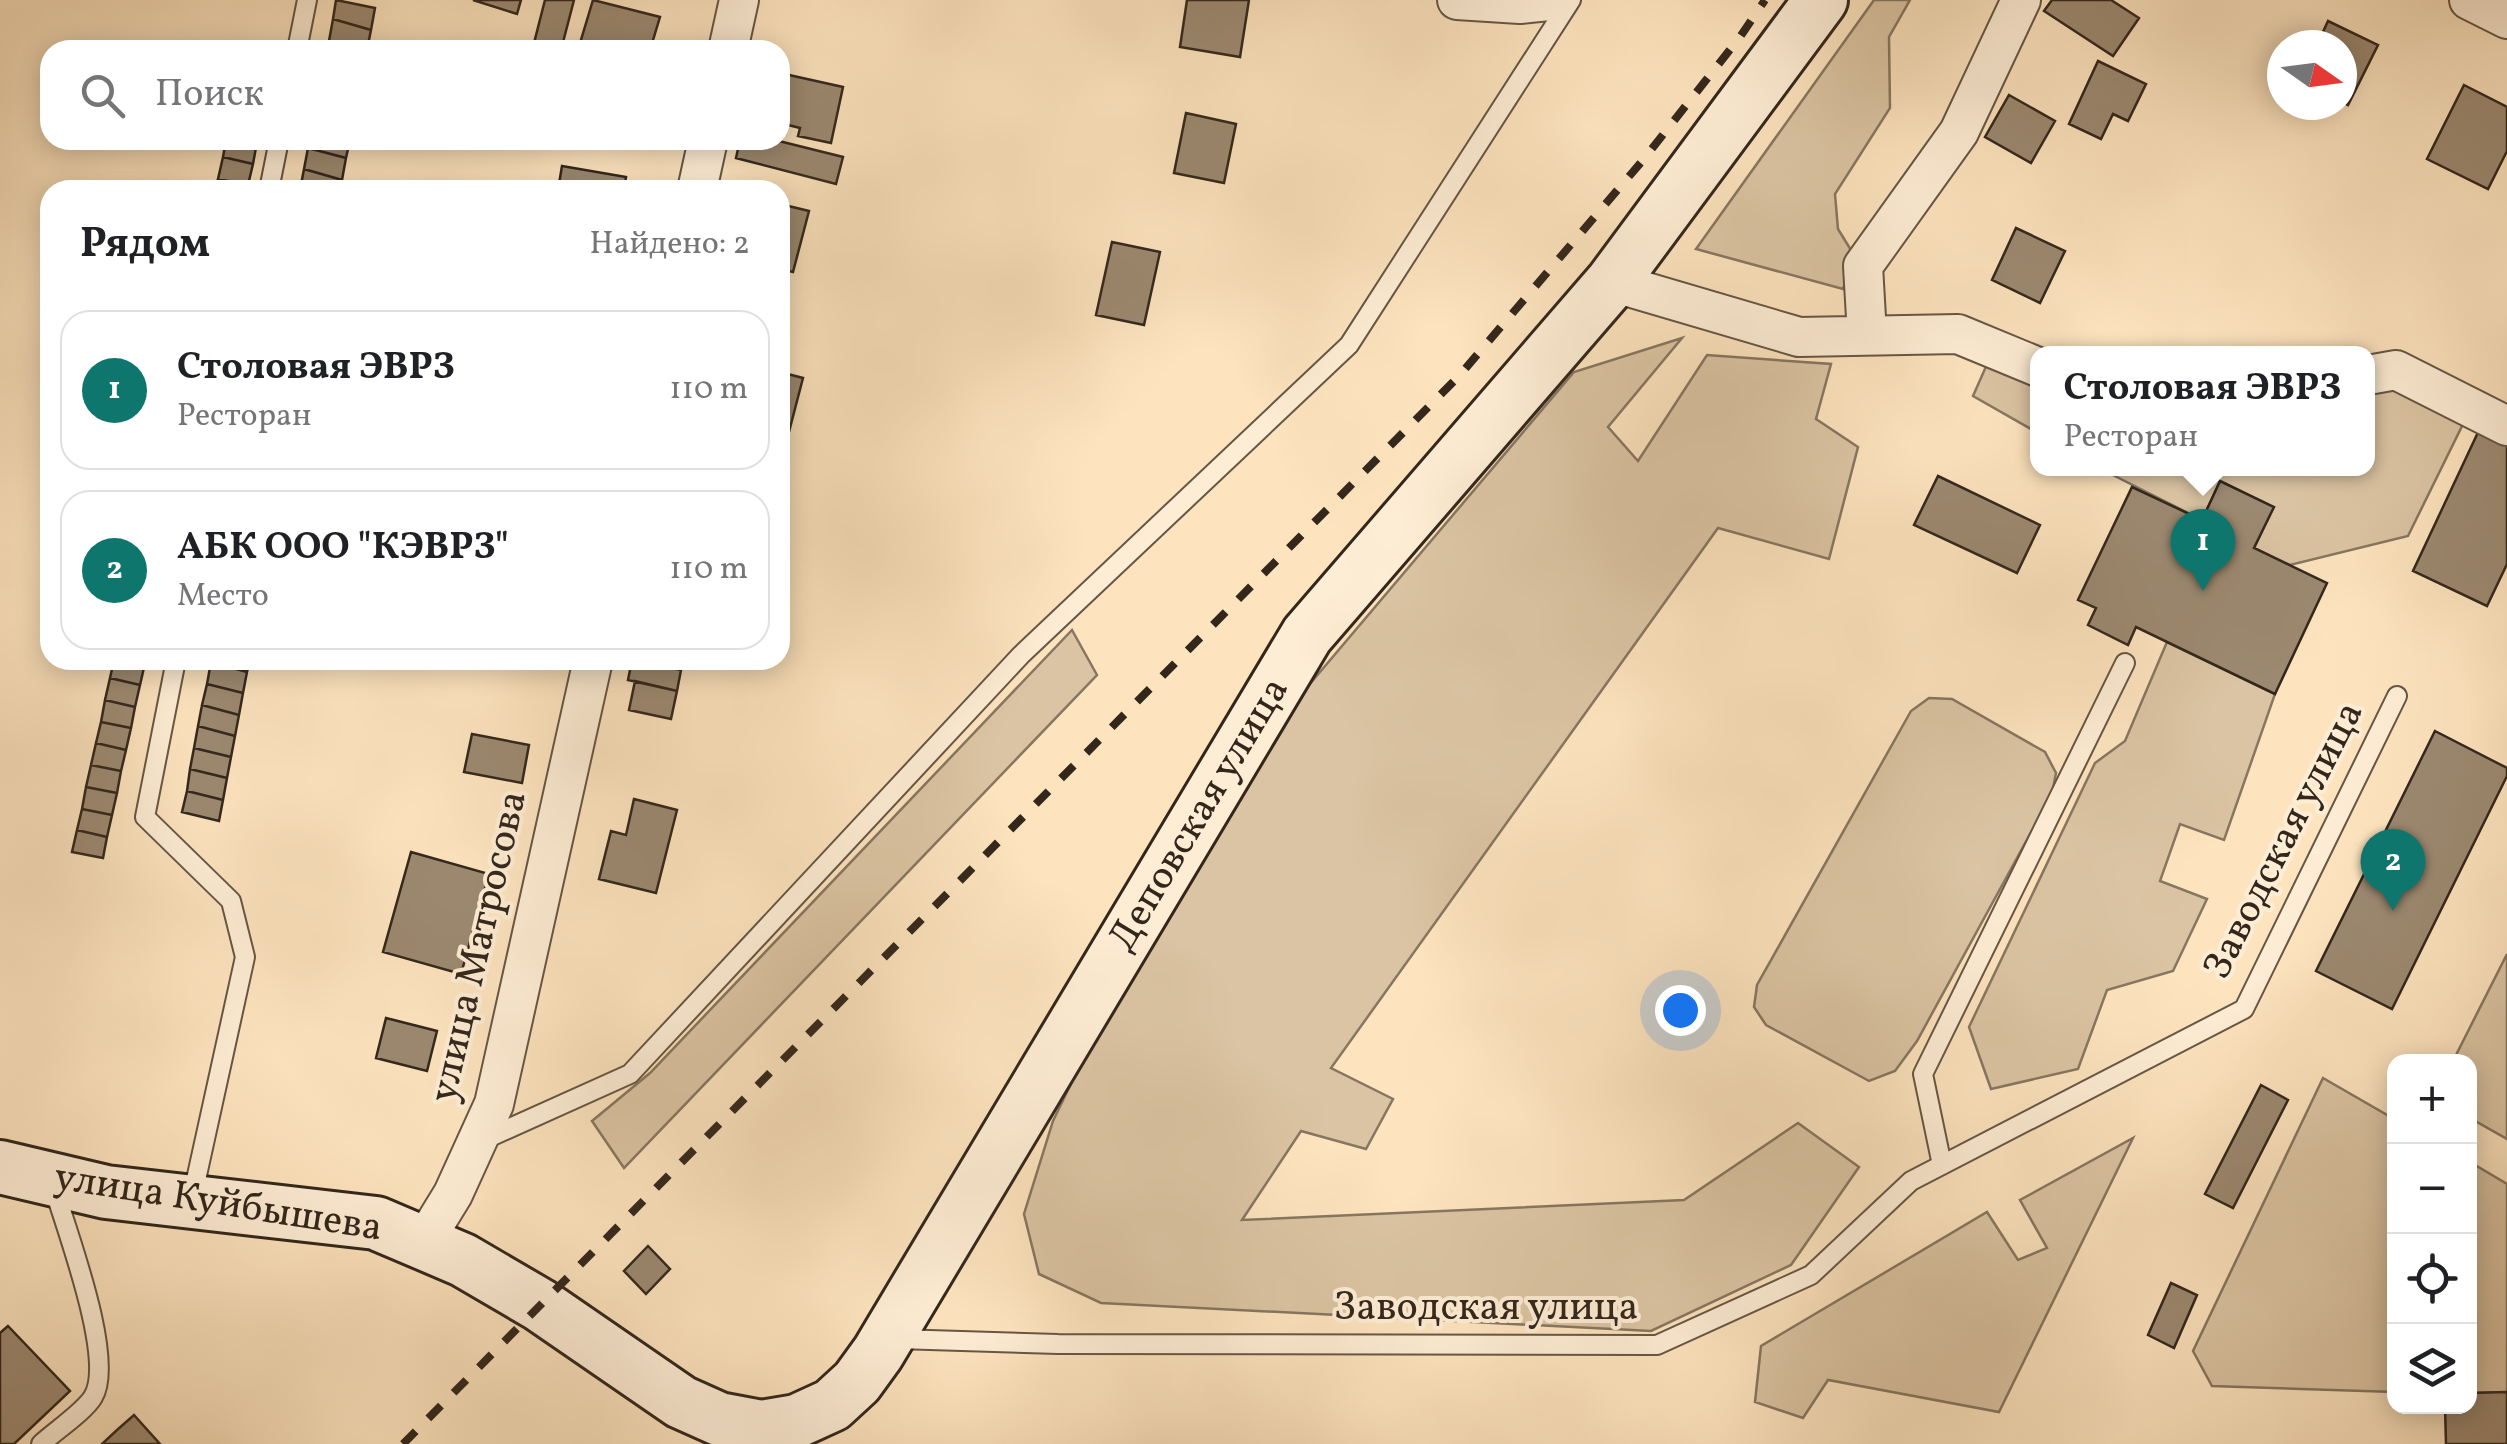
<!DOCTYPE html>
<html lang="ru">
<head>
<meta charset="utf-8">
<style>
  :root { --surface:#fff; --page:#f6f6f6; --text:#202124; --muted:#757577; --line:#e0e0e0; --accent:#0f766e }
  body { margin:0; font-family:Vollkorn,serif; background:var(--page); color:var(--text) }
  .controls { position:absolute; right:30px; bottom:30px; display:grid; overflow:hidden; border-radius:20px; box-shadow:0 5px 25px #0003 }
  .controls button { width:90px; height:90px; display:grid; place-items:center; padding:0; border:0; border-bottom:2px solid var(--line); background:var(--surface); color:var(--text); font:50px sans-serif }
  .compass { position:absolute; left:2267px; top:30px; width:90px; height:90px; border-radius:50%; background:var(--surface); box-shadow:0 5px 25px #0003; rotate:104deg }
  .you { position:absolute; left:1680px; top:1010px; width:35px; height:35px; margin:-25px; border:8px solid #fff; border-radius:50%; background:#1a73e8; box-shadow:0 0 0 15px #1a73e833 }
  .badge { display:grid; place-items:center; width:65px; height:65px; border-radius:50%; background:var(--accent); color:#fff; font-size:32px; font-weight:700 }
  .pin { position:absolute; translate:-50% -82px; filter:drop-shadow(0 2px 5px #0008) }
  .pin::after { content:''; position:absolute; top:52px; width:35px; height:30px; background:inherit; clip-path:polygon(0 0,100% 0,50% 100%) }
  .popup { position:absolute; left:2030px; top:346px; width:345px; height:130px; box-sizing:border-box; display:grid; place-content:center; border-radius:20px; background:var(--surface); filter:drop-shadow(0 2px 8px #0005); font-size:32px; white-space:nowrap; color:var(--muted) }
  .popup b { font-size:38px; color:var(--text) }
  .popup::after { content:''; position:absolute; left:50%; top:100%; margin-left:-20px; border:20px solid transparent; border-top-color:var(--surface) }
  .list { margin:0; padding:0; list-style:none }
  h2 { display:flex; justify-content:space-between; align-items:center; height:130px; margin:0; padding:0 40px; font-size:42px }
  h2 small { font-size:32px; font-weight:400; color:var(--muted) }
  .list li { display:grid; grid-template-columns:65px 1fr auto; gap:30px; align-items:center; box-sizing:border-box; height:160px; margin:0 20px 20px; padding:0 20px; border:2px solid var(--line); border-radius:30px }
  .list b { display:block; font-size:38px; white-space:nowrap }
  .list p { margin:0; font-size:32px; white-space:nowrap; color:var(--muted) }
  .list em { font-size:32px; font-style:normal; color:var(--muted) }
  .icon { flex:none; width:55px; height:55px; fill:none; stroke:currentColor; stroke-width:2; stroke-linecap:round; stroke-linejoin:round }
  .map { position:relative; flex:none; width:2507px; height:1444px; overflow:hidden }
  .search { position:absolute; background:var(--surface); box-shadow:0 5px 25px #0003; left:40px; top:40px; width:750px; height:110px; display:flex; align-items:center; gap:25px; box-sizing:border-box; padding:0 35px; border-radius:30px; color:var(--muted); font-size:38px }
  .panel { position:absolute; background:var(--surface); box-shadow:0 5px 25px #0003; left:40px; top:180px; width:750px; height:490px; border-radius:30px }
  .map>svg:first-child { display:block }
  .green { fill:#dbc4a3; stroke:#877660; stroke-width:2.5 }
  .building { fill:#9c8971; stroke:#33271c; stroke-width:2.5 }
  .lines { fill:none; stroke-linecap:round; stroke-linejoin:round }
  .lane-casing { stroke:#665645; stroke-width:22 }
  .street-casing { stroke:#665645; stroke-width:42 }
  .secondary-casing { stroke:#33271c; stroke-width:58 }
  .lane { stroke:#feedd5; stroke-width:18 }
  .street { stroke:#feedd5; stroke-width:38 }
  .secondary { stroke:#feedd5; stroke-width:52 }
  .rail { stroke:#33271c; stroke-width:8; stroke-dasharray:18 18; stroke-linecap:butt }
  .labels { text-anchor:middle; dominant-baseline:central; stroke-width:8; stroke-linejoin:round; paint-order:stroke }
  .street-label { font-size:40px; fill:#33271c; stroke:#feedd5 }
</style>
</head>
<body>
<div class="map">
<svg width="2507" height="1444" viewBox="0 0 2507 1444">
  <rect width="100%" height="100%" fill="#fde4bf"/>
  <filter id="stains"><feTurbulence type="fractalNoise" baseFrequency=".002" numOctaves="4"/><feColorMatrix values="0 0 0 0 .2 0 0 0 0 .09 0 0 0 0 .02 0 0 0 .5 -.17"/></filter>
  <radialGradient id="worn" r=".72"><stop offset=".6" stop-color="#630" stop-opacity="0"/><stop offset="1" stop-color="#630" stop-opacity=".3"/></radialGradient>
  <!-- green -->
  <path class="green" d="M1874,0h36l-21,37 1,71 -55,86 3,35 16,26 -11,34 -147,-40z
    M1682,338l-74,89 30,34 69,-106 124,9 -15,55 42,28 -29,112 -111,-31 -387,540 62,31 -27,50 -65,-18 -59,89 442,-20 114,-77 61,44 -68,98 -140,66 -550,-28 -62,-29 -15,-60 29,-93 82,-170 163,-253 276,-326z
    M1988,362l50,20v51l-65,-37z
    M2393,385l72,35 -57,116 -118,29 -36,-17 19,-41 -53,-25 -18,38 -101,-51 267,-1v-76z
    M1072,630l25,45 -473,493 -32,-47 58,-48z
    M2167,642l108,52 -51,146 -44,-16 -20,57 47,18 -34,72 -66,19 -29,79 -87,20 -22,-62 126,-264 30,-22z
    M1929,698l23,1 93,53 11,21 -4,21 -135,247 -22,30 -26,10 -103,-56 -12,-18 3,-22 154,-274z
    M2507,954v185l-37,-21v-56l-17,-1z
    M2323,1078l71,41v273l-182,-6 -19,-35z
    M2133,1138l-134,274 -171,-32 -25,38 -48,-16 6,-56 226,-134 31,48 29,-12 -27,-48z
    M2470,1162l37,22v208l-37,1z"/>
  <!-- building -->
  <path class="building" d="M336,0l39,8 -4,22 -38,-11z
    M473,0h48l-4,14z
    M545,0h29l-13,50 -28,-3z
    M593,0l67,17 -10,33h-36l-33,-10z
    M1187,0h62l-9,57 -60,-10z
    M2052,0h59l28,18 -26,38 -69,-45z
    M333,19l38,11 -4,20 -38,-9z
    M2328,21l50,24 -30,60 -6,-3v-57h-25z
    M2098,61l48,23 -18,37 -15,-7 -12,25 -32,-15z
    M780,73l63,14 -12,56 -33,-7 2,-8 -20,-5z
    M2464,85l43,22v44l-19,38 -61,-30z
    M2009,95l46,26 -24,42 -46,-26z
    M1186,113l50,11 -12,59 -50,-10z
    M226,140l31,2 -4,22 -30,-7z
    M310,140h40l-4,18 -38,-10z
    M740,140h35l68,17 -7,27 -100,-26z
    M308,148l38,10 -4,22 -38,-11z
    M223,157l30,7 -5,21 -30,-6z
    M562,166l64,11 -2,13h-66z
    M304,169l38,11 -2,10h-40z
    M218,179l30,6 -1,5h-32z
    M780,204l29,7 -16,61 -13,-3z
    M2016,228l49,23 -25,52 -48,-23z
    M1112,242l48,10 -16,73 -48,-10z
    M780,372l23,6 -19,73 -4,-2z
    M2481,426l26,12v126l-20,42 -74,-35z
    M1938,476l102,49 -23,48 -103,-48z
    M2220,481l54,26 -20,41 73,35 -52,111 -139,-67 -8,18 -40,-20 8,-17 -18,-8 54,-113 70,33z
    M114,660l31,3 -5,22 -30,-7z
    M211,660h39l-3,12z
    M632,660l49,10 -4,21 -49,-11z
    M211,662l36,10 -4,21 -36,-9z
    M110,678l30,7 -5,22 -30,-7z
    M635,681l42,10 -6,28 -42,-9z
    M207,684l36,9 -4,22 -37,-10z
    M105,700l30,7 -4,21 -30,-6z
    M202,705l37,10 -4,21 -37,-10z
    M101,722l30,6 -5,22 -30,-7z
    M198,726l37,10 -4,21 -37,-9z
    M2435,731l72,37v8l-115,233 -76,-38z
    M472,734l57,11 -7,38 -58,-11z
    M96,743l30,7 -5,21 -30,-6z
    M194,748l37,9 -4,21 -37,-9z
    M91,765l30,6 -4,22 -31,-6z
    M190,769l37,9 -4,22 -36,-9z
    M86,787l31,6 -5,22 -30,-6z
    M187,791l36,9 -4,21 -37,-9z
    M634,799l43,11 -21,83 -57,-14 12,-48 15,4z
    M82,809l30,6 -5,22 -30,-7z
    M77,830l30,7 -4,21 -31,-6z
    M411,852l78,22 -28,100 -78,-22z
    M386,1018l51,13 -10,40 -51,-13z
    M2261,1085l27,15 -55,108 -28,-14z
    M648,1246l22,23 -24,25 -22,-23z
    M2171,1283l26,12 -23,53 -26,-13z
    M8,1326l62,65 -56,53h-14v-111z
    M2507,1392v52h-61l-1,-38h25v-13z
    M134,1415l26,29h-58l15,-14z"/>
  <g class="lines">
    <defs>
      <path id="lane" d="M297,50l10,-50
        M269,190l10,-50
        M176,660l-31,157 86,84 14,56 -53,241
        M481,1141l149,-67 391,-419 328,-310 222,-345
        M1942,1165l-19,-91 202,-411
        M897,1339l161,5 599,1 154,-70 100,-94 333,-172 153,-313
        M41,1444c14,-13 43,-32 52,-47 23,-37 -27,-168 -40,-212"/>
      <path id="street" d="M1457,0l63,4 38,-4
        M2469,0l38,19
        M728,50l11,-50
        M697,190l11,-50
        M1612,282l187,55 159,-3 80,33
        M1867,335l-4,-69 96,-134 62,-132
        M2368,375l28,-5 111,56
        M423,1243l30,-49 41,-90 99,-444"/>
      <path id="secondary" d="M0,1167l106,25 270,31 87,37 77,45 141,97 38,17 42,8 36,-6 35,-16 25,-23 21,-29 429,-718 305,-353 209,-282"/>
    </defs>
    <!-- lane casing -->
    <use href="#lane" class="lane-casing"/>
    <!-- street casing -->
    <use href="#street" class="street-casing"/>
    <!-- secondary casing -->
    <use href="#secondary" class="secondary-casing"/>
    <!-- lane -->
    <use href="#lane" class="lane"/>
    <!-- street -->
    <use href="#street" class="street"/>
    <!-- secondary -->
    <use href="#secondary" class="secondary"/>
    <!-- rail -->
    <path class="rail" d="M403,1444l1056,-1068 184,-216 97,-123 25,-37"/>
  </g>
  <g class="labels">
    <!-- street labels -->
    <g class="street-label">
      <text transform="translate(1200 815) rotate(-59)">Деповская улица</text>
      <text transform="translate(2285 841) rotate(-63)">Заводская улица</text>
      <text transform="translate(480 947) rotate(-77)">улица Матросова</text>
      <text transform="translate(218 1204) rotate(9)">улица Куйбышева</text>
      <text x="1486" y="1309">Заводская улица</text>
    </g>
  </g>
  <rect width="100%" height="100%" filter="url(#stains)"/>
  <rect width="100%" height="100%" fill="url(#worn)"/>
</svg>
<div class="controls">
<button>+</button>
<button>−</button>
<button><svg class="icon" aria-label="locate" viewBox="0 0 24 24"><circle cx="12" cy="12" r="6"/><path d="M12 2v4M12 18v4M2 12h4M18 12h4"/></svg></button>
<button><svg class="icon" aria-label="layers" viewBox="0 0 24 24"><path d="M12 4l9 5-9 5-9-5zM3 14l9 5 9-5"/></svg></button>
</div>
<svg class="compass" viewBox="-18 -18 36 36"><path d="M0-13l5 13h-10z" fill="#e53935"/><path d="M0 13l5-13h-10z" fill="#757577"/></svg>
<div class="you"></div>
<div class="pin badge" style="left:2203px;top:591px">1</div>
<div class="popup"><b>Столовая ЭВРЗ</b>Ресторан</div>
<div class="pin badge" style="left:2393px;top:911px">2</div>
<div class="search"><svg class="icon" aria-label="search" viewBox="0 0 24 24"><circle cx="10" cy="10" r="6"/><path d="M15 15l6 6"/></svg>Поиск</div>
<section class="panel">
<h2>Рядом<small>Найдено: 2</small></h2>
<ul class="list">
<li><span class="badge">1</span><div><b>Столовая ЭВРЗ</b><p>Ресторан</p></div><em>110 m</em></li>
<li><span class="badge">2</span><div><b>АБК ООО &quot;КЭВРЗ&quot;</b><p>Место</p></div><em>110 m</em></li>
</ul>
</section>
</div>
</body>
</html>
